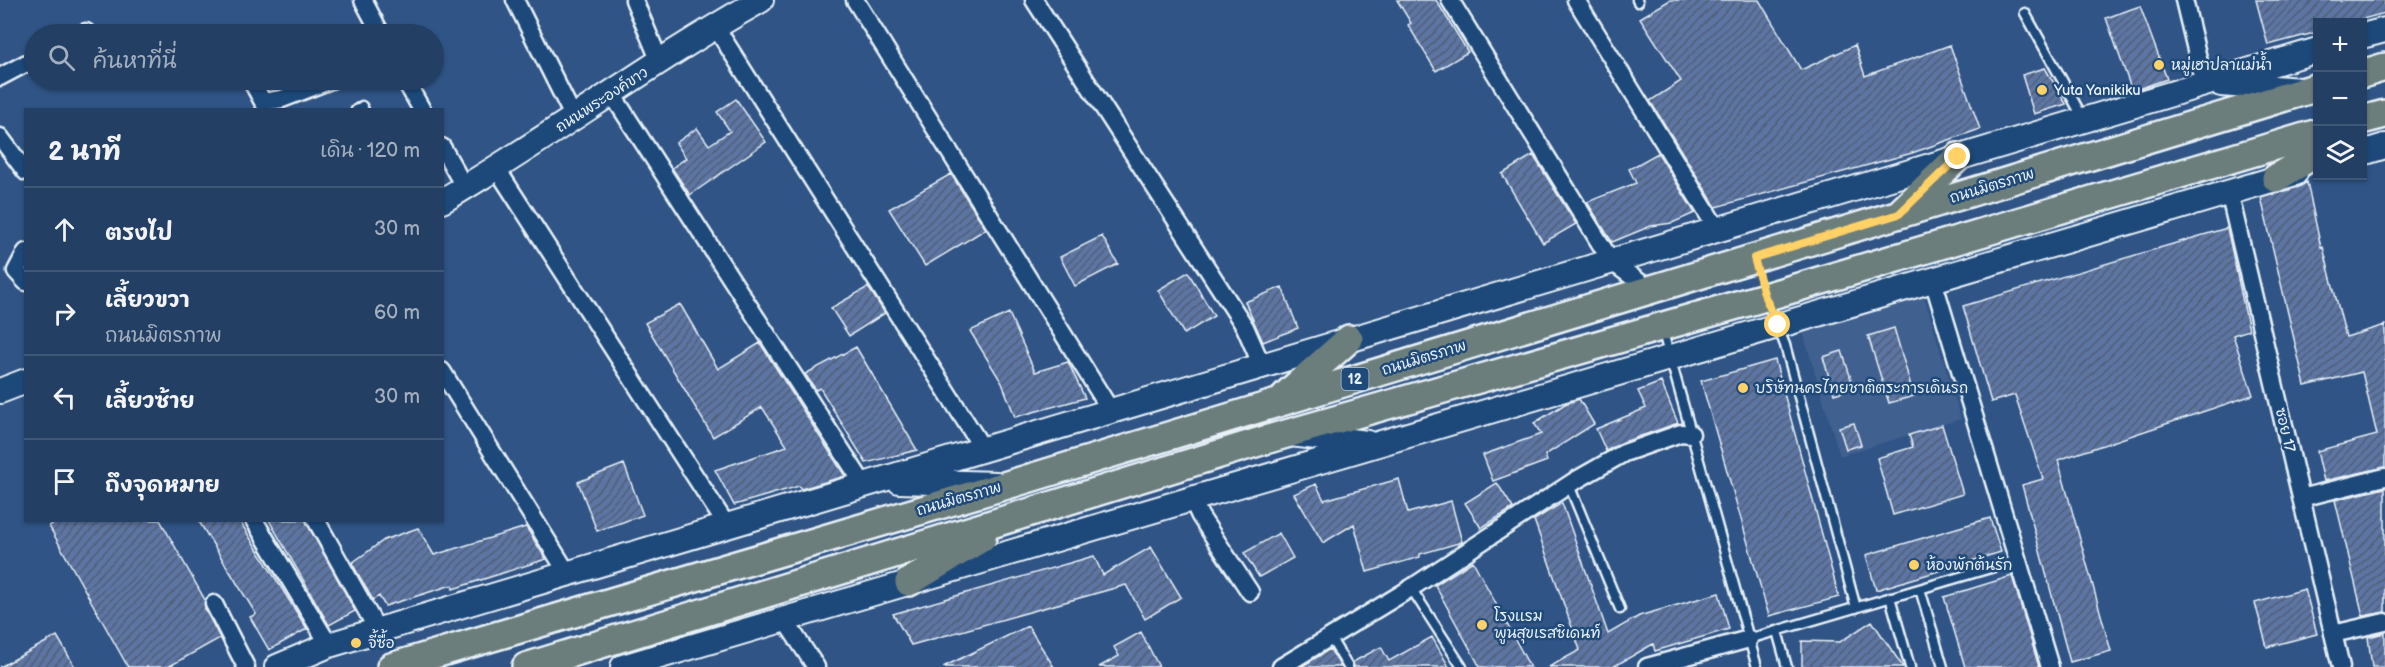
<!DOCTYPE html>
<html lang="th">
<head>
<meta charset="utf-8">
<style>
  :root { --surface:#233f64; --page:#2f4a6d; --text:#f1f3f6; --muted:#a3afbf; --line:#405878 }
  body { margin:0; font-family:"Balsamiq Sans","Playpen Sans Thai",sans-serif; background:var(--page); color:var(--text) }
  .controls { position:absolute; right:18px; top:18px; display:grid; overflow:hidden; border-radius:0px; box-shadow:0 2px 4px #0004 }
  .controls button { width:54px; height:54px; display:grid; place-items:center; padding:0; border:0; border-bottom:2px solid var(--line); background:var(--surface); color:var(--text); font:30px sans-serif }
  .stop { position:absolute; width:18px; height:18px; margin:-14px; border:4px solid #ffd166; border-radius:50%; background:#fff }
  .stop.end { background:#ffd166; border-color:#fff; box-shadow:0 2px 6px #0008 }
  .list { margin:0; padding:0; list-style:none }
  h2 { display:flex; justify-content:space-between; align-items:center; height:78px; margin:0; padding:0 24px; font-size:26px }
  h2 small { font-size:20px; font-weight:400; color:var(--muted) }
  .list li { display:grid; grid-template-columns:39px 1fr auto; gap:18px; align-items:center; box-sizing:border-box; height:84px; padding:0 24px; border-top:2px solid var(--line) }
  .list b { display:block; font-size:22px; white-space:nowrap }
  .list p { margin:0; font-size:20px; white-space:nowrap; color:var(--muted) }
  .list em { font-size:20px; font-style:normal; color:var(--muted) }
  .icon { flex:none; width:33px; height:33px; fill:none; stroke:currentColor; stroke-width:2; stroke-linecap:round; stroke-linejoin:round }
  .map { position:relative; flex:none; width:2385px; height:667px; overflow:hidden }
  .search { position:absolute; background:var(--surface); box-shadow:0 2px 4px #0004; left:24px; top:24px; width:420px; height:66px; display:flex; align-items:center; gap:15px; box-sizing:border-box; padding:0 21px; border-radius:33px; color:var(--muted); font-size:22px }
  .panel { position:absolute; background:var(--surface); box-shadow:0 2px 4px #0004; left:24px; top:108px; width:420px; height:414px; border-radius:0px }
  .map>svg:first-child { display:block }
  .built { fill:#3f6190 }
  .building { fill:url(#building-hatch); stroke:#e8f1f8; stroke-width:1.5 }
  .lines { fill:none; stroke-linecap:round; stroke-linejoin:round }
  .lane-casing { stroke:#e8f1f8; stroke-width:13 }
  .street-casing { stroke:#e8f1f8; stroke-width:21 }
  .secondary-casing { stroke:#e8f1f8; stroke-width:28 }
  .primary-casing { stroke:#e8f1f8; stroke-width:32 }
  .lane { stroke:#1f4a7a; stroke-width:8 }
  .street { stroke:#1f4a7a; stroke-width:16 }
  .secondary { stroke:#1f4a7a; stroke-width:24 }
  .primary { stroke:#6c7e7c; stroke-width:27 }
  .route { stroke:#ffd166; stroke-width:8 }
  .poi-dot { fill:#ffd166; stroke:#1f4a7a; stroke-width:2 }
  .labels { text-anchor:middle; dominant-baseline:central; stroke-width:5; stroke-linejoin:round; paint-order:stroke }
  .shield { fill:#1f4a7a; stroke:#acbfd2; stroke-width:1.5 }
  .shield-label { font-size:14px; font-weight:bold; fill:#e8f1f8 }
  .poi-label { font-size:15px; fill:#e8f1f8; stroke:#1f4a7a; text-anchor:start }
  .street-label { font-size:15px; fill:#e8f1f8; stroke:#1f4a7a }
</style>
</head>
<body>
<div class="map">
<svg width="2385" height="667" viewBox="0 0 2385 667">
  <defs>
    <pattern id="building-hatch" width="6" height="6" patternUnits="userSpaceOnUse" patternTransform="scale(1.5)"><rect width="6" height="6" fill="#5c75a3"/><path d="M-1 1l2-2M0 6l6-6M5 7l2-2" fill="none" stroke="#515e76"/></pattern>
  </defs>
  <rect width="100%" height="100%" fill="#2f5485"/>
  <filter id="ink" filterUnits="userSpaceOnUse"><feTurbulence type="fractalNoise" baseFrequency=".0167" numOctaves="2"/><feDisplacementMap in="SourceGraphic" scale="12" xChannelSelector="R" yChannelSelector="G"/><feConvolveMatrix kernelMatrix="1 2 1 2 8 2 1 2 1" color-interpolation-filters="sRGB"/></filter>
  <g filter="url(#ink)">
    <!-- built -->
    <path class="built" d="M1924,296l37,123 -121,37 -37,-123z"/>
    <!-- building -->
    <path class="building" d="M1397,0h39l32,52 -32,19 -28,-46 3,-2z
      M1670,0h89l42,70 54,-25 10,31 85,-31 30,84 -68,24 -196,54 -66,-106 31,-20 -41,-63z
      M2256,0h129v13l-33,9h-34v10l-50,13z
      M2140,6l27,73 -35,12 -26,-73z
      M2045,68l21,36 -32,10 -12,-39z
      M736,99l30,43 -76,53 -18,-27 14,-10 -10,-15 21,-15 12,17 21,-14 -13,-19z
      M1658,153l37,60 -23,10 -21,3 -39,16 -25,-40 49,-19 -7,-14z
      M1533,155l43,69 -33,19 -41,-69z
      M951,174l35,55 -61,37 -36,-57z
      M2307,182l14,66 2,-1 23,90 39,-12v142l-61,14 -7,-30 60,-16 -15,-63 -57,14 -44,-188 38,-11z
      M2227,228l22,102 -16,5 20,60 -195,65 53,191 -41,11 -48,-177 21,-6 -28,-84 -24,7 -28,-96z
      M1102,236l16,28 -43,22 -15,-29z
      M1188,272l26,44 -30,18 -26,-44z
      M868,287l17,26 -36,23 -18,-28z
      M1282,287l16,41 -35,14 -18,-40z
      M680,304l38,65 42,-26 85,133 -44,13 -2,-3 -65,19 -19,-35 72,-24 -25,-39 -49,30 -68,-114z
      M1009,313l26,59 33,-10 17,36 -70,19 -13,-34 -32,-52z
      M1894,328l20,68 -25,7 -21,-67z
      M856,347l61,103 -51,13 -46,-75 -4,2 -11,-16z
      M1842,351l12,37 -20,6 -11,-37z
      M1775,360l64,237 -70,19 -68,-235z
      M1661,382l17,41 -57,20 -15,8 -10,-22 50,-21 -8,-17z
      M1579,399l15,25 -49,31 2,6 -54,20 -10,-26 58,-21 -7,-11 31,-19z
      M1854,423l7,22 -15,4 -7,-22z
      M1942,425l21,69 -70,21 -16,-57 36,-11 -4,-12z
      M624,464l19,51 -46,16 -19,-49z
      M1399,479l9,34 43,-12 11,41 -42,12v3l-53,15 -13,-48 -31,19 -29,-49 22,-10 8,16z
      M1497,483l16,25 -32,20 -16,-25z
      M2385,488v124l-22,4 -28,-116z
      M1562,503l46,131 31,-18 80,-23 10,36 -74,22 -2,-7 -40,23h-64l31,-17 -46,-130z
      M1990,518l11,34 -125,38 -10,-35z
      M59,520h101l45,80v9l15,29 -52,29h-40l-79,-141z
      M198,520h41l68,109 -38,21 -19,-33 6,-3z
      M269,520h36l50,91 -26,14z
      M526,527l20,32 -93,30 -1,-4 -67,21 -6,-10 -6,4 -21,-37 32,-23 34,-12 16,27z
      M1279,533l14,25 -34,19 -15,-24z
      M1151,547l30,50 -36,22 -19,-34 -215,60 -18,-31 201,-58 9,19z
      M1473,561l57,106h-50l-45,-82z
      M2012,576l27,91h-74l-21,-70z
      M2305,589l12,45 -50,13 -12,-44z
      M1872,621l31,46h-101v-26l38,1z
      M1028,626l26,41h-111z
      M1141,632l18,35h-60l20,-11 -5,-9z
      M2385,633v34h-13l-4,-30z
      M57,636l18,31h-75z
      M1432,637l17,30h-95l-1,-5 28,-15 8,14z
      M1330,649l11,18h-40z"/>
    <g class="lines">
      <defs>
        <path id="lane" d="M1637,0l1,2
          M2025,13l58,105
          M356,110l6,-4 2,4
          M1767,300l18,45 71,263
          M1662,329l95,338
          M1569,485l51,124
          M1411,588l51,79
          M1920,589l23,78
          M1890,597l20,70
          M1777,631l10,36
          M1330,637l18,30
          M1749,639l269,-79"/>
        <path id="street" d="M363,0l18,34
          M515,0l59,118
          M634,0l26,62
          M855,0l256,411
          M1034,0l211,327 17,39
          M1450,0l161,261 39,29
          M1576,0l141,229
          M2184,0l20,83
          M715,26l268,423
          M82,34l4,-2
          M0,77l34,-18
          M251,80l12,22 19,-3 49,-19
          M405,80l17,30
          M612,94l252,391
          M0,137l26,35
          M442,147l23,41
          M497,169l230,357
          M2229,192l112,475
          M26,252l-10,19 10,11
          M1933,280l117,387
          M442,371l126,203
          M2301,498l84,-21
          M1192,499l8,17 50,76
          M254,520l75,125
          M316,520l62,111
          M214,604l32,63
          M784,619l32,48
          M2333,634l52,-12
          M1281,667l130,-79 162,-106 51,-29 57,-20 10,1
          M1647,667l102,-28"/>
        <path id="secondary" d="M2362,36l23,-6
          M2221,84l79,6
          M2362,153l23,-7
          M442,201c109,-64 210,-140 319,-201
          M0,391l26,-10
          M1291,434l76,9
          M899,481l97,3
          M277,667l52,-22 1989,-595
          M623,667l1672,-494"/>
        <path id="primary" d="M2362,74l23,-7
          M2362,120l23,-6
          M2276,178l42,-26
          M1902,211l56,-54
          M1286,395l63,-56
          M909,582l73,-44
          M391,667l616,-182 1311,-398
          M526,667l739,-227 500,-143 553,-164"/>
      </defs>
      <!-- lane casing -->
      <use href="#lane" class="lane-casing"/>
      <!-- street casing -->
      <use href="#street" class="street-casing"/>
      <!-- secondary casing -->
      <use href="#secondary" class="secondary-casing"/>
      <!-- primary casing -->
      <use href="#primary" class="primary-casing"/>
      <!-- lane -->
      <use href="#lane" class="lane"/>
      <!-- street -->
      <use href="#street" class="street"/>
      <!-- secondary -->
      <use href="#secondary" class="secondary"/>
      <!-- primary -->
      <use href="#primary" class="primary"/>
    </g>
  </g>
  <g class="lines" filter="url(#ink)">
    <!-- route -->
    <path class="route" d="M1778,325l-13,-28 -11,-39 145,-44 59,-57"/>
  </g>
  <!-- markers -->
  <g class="poi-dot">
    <circle cx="2159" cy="65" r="6"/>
    <circle cx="2042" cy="90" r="6"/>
    <circle cx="1743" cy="388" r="6"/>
    <circle cx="1914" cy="565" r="6"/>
    <circle cx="1482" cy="625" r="6"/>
    <circle cx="356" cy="643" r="6"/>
  </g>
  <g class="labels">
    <!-- shield labels -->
    <rect class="shield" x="1341.5" y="368" width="27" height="22" rx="4.5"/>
    <g class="shield-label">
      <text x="1355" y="379">12</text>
    </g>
    <!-- poi labels -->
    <g class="poi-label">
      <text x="2171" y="65">หมู่เฮาปลาแม่น้ำ</text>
      <text x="2054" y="90">Yuta Yanikiku</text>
      <text x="1755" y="388">บริษัทนครไทยชาติตระการเดินรถ</text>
      <text x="1926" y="565">ห้องพักต้นรัก</text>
      <text x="1494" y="616">โรงแรม<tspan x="1494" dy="17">พูนสุขเรสซิเดนท์</tspan></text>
      <text x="368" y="643">จี้ซื้อ</text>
    </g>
    <!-- street labels -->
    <g class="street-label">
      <text transform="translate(602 100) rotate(-33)">ถนนพระองค์ขาว</text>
      <text transform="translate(1992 186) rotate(-17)">ถนนมิตรภาพ</text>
      <text transform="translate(1424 358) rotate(-17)">ถนนมิตรภาพ</text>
      <text transform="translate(2285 430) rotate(77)">ซอย 17</text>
      <text transform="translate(959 499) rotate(-16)">ถนนมิตรภาพ</text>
    </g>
  </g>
</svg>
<div class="controls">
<button>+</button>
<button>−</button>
<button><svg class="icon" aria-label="layers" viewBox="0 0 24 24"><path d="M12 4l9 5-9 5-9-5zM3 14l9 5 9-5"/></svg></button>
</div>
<div class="stop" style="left:1778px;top:325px"></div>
<div class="stop end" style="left:1958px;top:157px"></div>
<div class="search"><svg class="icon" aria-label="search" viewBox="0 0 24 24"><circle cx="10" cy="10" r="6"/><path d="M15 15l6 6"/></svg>ค้นหาที่นี่</div>
<section class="panel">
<h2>2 นาที<small>เดิน · 120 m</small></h2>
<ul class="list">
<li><svg class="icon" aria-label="ahead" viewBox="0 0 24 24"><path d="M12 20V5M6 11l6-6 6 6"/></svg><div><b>ตรงไป</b></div><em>30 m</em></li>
<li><svg class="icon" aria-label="right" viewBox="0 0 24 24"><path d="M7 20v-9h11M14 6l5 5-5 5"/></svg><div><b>เลี้ยวขวา</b><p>ถนนมิตรภาพ</p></div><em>60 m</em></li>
<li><svg class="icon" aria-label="left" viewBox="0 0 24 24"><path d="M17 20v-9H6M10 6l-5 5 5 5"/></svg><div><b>เลี้ยวซ้าย</b></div><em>30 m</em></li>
<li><svg class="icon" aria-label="arrive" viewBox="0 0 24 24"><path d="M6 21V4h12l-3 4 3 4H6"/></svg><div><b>ถึงจุดหมาย</b></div></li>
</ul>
</section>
</div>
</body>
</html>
